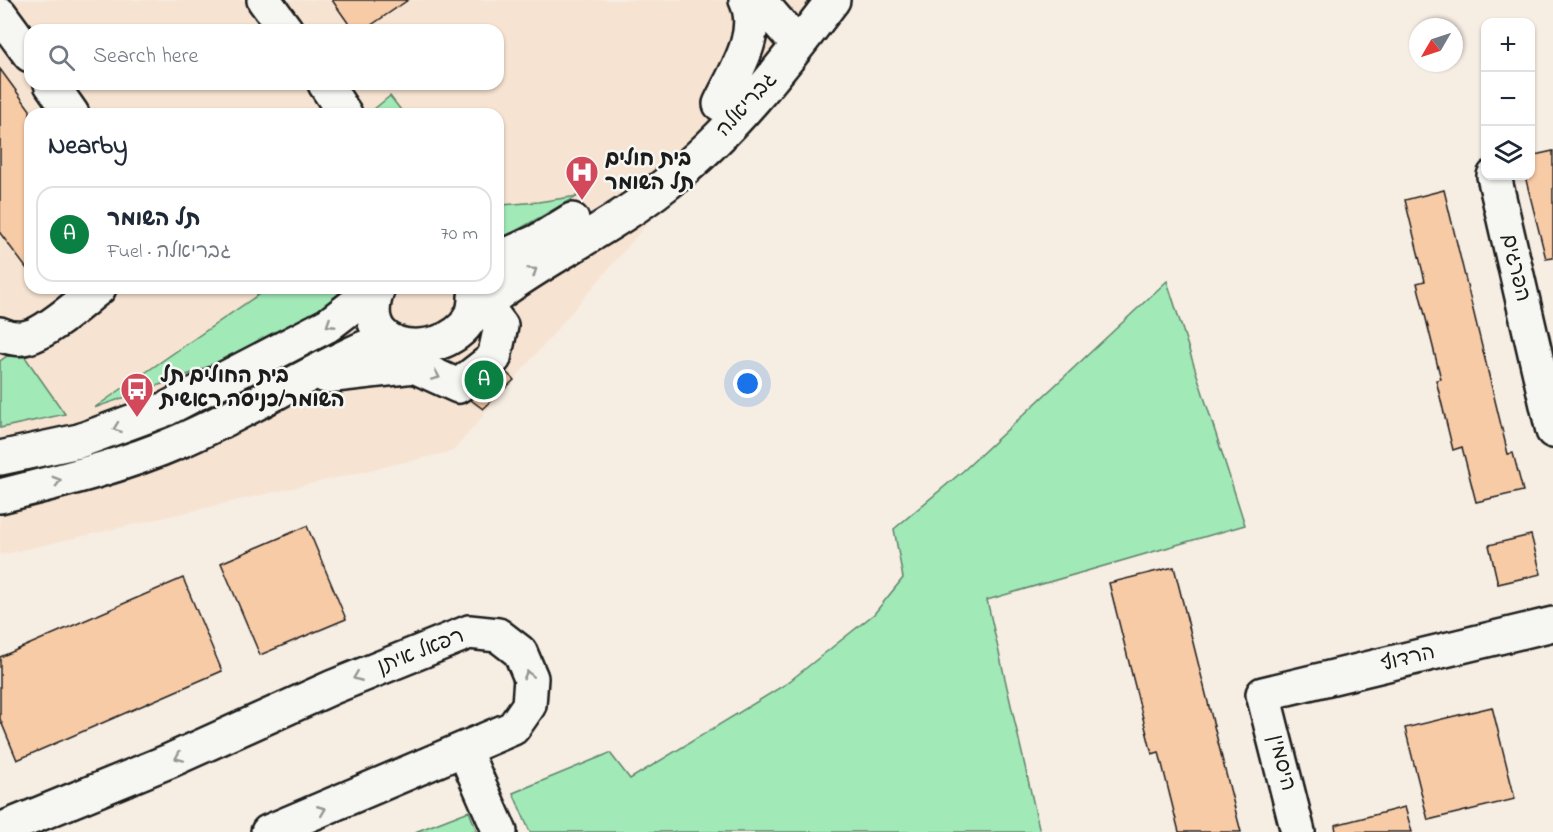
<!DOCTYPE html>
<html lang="en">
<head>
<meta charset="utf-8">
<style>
  :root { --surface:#fff; --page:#f6f6f7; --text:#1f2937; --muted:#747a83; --line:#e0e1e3; --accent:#0b8043 }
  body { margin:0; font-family:"Indie Flower","Playpen Sans Hebrew",sans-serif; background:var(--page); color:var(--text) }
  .controls { position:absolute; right:18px; top:18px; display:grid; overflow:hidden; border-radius:12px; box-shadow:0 2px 4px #0004 }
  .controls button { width:54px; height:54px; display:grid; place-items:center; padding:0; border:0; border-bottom:2px solid var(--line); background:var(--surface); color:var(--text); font:30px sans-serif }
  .compass { position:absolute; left:1409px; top:18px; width:54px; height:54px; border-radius:50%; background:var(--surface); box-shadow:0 2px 4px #0004; rotate:231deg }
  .you { position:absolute; left:748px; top:384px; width:21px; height:21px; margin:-15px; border:4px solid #fff; border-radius:50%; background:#1a73e8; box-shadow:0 0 0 9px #1a73e833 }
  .badge { display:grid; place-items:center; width:39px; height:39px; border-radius:50%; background:var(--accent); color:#fff; font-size:20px; font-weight:700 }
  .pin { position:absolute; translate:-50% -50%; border:3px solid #fff; box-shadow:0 2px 6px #0006 }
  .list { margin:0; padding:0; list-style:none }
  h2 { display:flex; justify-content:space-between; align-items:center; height:78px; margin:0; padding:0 24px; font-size:26px }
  h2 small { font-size:20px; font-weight:400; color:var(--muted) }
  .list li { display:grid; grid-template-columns:39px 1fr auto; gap:18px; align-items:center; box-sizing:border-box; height:96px; margin:0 12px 12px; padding:0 12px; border:2px solid var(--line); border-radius:18px }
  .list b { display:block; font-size:22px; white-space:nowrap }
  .list p { margin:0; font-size:20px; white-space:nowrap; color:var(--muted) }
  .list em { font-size:20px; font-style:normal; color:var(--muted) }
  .icon { flex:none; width:33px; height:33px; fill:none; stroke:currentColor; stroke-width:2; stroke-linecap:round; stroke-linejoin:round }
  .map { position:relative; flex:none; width:1553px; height:832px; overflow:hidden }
  .search { position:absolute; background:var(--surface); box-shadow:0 2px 4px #0004; left:24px; top:24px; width:480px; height:66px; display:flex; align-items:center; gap:15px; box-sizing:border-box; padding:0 21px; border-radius:18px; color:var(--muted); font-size:22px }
  .panel { position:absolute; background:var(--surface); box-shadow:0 2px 4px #0004; left:24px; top:108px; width:480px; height:186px; border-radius:18px }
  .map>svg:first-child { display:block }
  .built { fill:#f7e3d1; fill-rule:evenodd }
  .green { fill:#a1e9b7; stroke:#5e826a; stroke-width:1.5 }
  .building { fill:#f8cba7; stroke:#1c1c1c; stroke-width:1.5 }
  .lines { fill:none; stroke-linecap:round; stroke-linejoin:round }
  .minor-casing { stroke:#1c1c1c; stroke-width:38 }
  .major-casing { stroke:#1c1c1c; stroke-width:38 }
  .minor { stroke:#f6f6f2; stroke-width:33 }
  .major { stroke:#f6f6f2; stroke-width:33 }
  .oneway { stroke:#949492 }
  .labels { text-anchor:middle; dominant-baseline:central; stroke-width:5; stroke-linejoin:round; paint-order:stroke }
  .street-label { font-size:21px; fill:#1c1c1c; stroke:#f6f6f2 }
  .poi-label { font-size:21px; font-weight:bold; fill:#1c1c1c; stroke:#f6f6f2; text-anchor:start }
</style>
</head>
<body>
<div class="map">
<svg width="1553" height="832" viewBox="0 0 1553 832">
  <rect width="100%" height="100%" fill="#f6ede3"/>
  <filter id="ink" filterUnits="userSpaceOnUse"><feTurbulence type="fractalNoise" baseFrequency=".0167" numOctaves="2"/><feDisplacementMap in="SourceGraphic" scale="12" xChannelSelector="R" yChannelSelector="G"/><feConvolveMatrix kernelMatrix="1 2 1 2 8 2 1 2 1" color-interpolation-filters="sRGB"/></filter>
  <g filter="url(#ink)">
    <!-- built -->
    <path class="built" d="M0,0h838l-385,451 -453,104zM30,30h468v54h-468zM30,114h468v174h-468z"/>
    <!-- green -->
    <path class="green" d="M390,96l14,18h-36z
      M578,196l-73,41 -7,3v-36l4,1 36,-3z
      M1167,281l78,244 -258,75 53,232h-510l-17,-39 97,-40 20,26 156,-95 88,-70 29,-36 -9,-49 69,-58z
      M268,288h76c-32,36 -77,55 -121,73 -42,17 -86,32 -129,47z
      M7,356l18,1 40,57 -65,14v-67z
      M469,811l8,21h-62z"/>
    <!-- building -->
    <path class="building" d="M332,0h76l-44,30h-11z
      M0,69l30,41v163l-30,-40z
      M1553,151v107l-7,1 -21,-83h5v-20z
      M1444,190l64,264 5,-1 10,38 -47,11 -14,-55 -9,3 -17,-70 5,-1 -24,-96 8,-2 -20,-81z
      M506,372l8,8 -31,29 -12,-9z
      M307,526l39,93 -86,36 -39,-92z
      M1531,535l10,39 -43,10 -9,-39z
      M1174,567l50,199 17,66h-62l-20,-80 -7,2 -43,-171z
      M183,578l39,93 -205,89 -17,-41v-62z
      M1492,707l23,92 -87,21 -23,-92z
      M1405,807l7,25h-76l-1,-7z"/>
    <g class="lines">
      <defs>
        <path id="minor" d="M264,0l22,30
          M759,0l39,45
          M0,14l30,41
          M51,84l21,30
          M325,84l20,30
          M720,104c14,-30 42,-70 26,-104
          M1494,176l59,255
          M498,259l40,-18 34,-21
          M378,288c-31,81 100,71 97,9
          M469,318c12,-10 23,-20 36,-29 52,-37 110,-64 160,-104 67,-52 117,-118 168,-185
          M0,334c9,4 18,6 28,3 19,-4 54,-36 71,-49
          M326,376l88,-10 44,20 36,-28 7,-32 -16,-21
          M0,458l79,-17 87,-32 162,-84 48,-37
          M0,496c61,-15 123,-30 180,-55 63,-27 121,-65 184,-93l15,-4 23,2
          M464,750l36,82
          M1298,832l-35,-138 290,-70"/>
        <path id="major" d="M0,830l169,-69 164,-74 136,-55 29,3 22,17 11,26 -2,27 -16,23 -245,104"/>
      </defs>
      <!-- minor casing -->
      <use href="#minor" class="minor-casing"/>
      <!-- major casing -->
      <use href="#major" class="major-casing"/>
      <!-- minor -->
      <use href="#minor" class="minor"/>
      <!-- major -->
      <use href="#major" class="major"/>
    </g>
    <!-- one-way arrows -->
    <defs><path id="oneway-chevron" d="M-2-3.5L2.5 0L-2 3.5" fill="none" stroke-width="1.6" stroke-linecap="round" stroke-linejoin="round" transform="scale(1.5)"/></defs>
    <g class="oneway">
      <use href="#oneway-chevron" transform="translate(533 271) rotate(-34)"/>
      <use href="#oneway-chevron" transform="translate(330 324) rotate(147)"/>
      <use href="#oneway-chevron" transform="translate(436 376) rotate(24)"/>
      <use href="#oneway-chevron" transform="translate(117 428) rotate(160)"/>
      <use href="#oneway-chevron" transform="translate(57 481) rotate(-16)"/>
      <use href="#oneway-chevron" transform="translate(528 675) rotate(-104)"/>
      <use href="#oneway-chevron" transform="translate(357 677) rotate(158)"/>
      <use href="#oneway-chevron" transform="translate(179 757) rotate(156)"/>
      <use href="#oneway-chevron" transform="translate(322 810) rotate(-22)"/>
    </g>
  </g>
  <!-- icons -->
  <defs>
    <symbol id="hospital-pin" viewBox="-11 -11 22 30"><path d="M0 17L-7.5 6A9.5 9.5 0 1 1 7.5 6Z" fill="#d1495b" stroke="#f6f6f2"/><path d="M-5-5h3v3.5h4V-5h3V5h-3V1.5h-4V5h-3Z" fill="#fff"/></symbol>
    <symbol id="bus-pin" viewBox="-11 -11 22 30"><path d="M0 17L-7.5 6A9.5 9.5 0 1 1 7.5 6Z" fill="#d1495b" stroke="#f6f6f2"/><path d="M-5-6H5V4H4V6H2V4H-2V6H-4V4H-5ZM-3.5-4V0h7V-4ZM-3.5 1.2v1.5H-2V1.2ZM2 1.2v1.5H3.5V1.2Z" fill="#fff"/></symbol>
  </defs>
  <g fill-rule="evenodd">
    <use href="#hospital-pin" x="563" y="153" width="38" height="52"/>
    <use href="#bus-pin" x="118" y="370" width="38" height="52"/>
  </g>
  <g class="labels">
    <!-- street labels -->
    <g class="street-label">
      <text transform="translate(747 105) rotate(-48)">גבריאלה</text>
      <text transform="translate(1515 268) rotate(77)">הפרגים</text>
      <text transform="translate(421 652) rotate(-21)">רפאל איתן</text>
      <text transform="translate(1408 659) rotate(-14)">הרדוף</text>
      <text transform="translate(1281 763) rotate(76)">היסמין</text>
    </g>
    <!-- poi labels -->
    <g class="poi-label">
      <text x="605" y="160">בית חולים<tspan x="605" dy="24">תל השומר</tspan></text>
      <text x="160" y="377">בית החולים תל<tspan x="160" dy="24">השומר/כניסה ראשית</tspan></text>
    </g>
  </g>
</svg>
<div class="controls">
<button>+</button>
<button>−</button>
<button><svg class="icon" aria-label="layers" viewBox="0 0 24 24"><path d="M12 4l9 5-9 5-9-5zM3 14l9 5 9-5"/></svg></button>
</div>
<svg class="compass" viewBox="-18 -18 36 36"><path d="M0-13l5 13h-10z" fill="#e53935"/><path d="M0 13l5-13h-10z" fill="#747a83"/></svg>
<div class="you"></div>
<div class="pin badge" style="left:484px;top:380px">A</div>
<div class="search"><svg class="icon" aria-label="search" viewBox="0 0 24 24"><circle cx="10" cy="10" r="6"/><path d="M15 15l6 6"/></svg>Search here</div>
<section class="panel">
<h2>Nearby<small></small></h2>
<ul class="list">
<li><span class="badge">A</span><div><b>תל השומר</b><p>Fuel · גבריאלה</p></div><em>70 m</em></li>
</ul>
</section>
</div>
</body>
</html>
